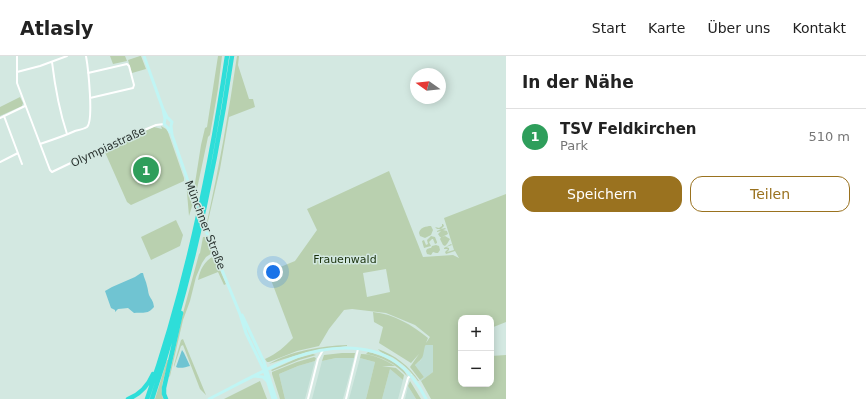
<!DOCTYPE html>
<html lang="de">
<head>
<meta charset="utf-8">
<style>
  :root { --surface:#fff; --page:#f2f2f2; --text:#222; --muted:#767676; --line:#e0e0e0; --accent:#9a721f }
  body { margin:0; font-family:"DejaVu Sans",sans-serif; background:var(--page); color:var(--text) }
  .controls { position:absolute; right:12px; bottom:12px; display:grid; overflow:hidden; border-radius:8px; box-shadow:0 2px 10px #0003 }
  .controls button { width:36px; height:36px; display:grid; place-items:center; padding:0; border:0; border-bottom:1px solid var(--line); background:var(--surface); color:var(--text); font:20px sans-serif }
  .compass { position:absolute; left:410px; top:12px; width:36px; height:36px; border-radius:50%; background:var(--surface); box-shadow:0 2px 10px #0003; rotate:285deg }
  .you { position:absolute; left:273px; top:216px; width:14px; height:14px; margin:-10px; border:3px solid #fff; border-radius:50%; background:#1a73e8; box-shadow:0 0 0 6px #1a73e833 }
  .badge { display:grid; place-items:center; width:26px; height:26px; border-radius:50%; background:var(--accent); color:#fff; font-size:13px; font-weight:700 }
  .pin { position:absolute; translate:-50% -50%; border:2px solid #fff; box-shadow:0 1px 4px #0006 }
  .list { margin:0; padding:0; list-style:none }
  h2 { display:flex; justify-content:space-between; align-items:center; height:52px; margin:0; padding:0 16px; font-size:17px }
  h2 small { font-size:13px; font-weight:400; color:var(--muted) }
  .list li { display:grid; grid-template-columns:26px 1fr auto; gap:12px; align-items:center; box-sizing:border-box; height:56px; padding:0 16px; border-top:1px solid var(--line) }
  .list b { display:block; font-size:15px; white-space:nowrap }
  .list p { margin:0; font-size:13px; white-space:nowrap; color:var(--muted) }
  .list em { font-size:13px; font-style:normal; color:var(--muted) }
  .actions { display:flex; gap:8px; padding:12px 16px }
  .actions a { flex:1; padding:9px 0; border:1px solid var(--accent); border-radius:12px; text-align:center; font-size:14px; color:var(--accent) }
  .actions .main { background:var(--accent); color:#fff }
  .map { position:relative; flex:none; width:506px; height:343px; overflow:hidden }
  header { display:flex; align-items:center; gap:24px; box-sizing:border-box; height:56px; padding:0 20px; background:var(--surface); border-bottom:1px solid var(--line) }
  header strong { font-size:19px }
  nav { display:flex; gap:22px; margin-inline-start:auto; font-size:14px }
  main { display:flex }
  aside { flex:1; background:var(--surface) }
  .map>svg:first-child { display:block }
  .built { fill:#c0ded4 }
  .green { fill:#b9d0af; fill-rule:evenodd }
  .water { fill:#70c4d2 }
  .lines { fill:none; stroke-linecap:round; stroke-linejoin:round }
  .street { stroke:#fff; stroke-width:2 }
  .secondary { stroke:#c0f5f4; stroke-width:3 }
  .highway { stroke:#2eded9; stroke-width:4.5 }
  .labels { text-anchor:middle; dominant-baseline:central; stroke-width:3; stroke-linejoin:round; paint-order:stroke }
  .street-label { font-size:11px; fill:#29322f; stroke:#d3e8e1 }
  .park-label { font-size:11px; fill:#1a320c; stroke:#d3e8e1 }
</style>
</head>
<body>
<header>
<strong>Atlasly</strong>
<nav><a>Start</a><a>Karte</a><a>Über uns</a><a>Kontakt</a></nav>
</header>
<main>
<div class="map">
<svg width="506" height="343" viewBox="0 0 506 343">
  <rect width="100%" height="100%" fill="#d3e8e1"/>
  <!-- built -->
  <path class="built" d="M426,289h7v27l-12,9 -1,-1 4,-3 -9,-12 6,-5 3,-13z
    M336,302h18l-11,41h-31l10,-38z
    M360,302l15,4 -9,37h-17z
    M315,305l-10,38h-20l-6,-25 19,-8z
    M390,313l13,11 -5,19h-16z
    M408,330l8,13h-11z"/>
  <!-- green -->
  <path class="green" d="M110,0h15l2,5 -14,3z
    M140,0h1l5,13 -14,4 -4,-13z
    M218,0h4l-4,33 -8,46 -2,2 -11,52 2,5 -2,1 -2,-6v-6l6,-38 4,-17 2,-1z
    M237,0h2l-1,9 11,34h4l2,8 -26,10 -9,52 -12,52v4h-1v-3c12,-55 22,-110 30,-166z
    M20,41l3,6 -1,3 -22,10v-9z
    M161,70l5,3 2,3 16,46v3l-53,24 -4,-3 -23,-52 50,-23 8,2z
    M389,115l34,86 30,-2 6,3 -4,-7 -9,3 -1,-2 3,-3h-4v-1l7,-4 1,1 -6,2 3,1v2l-2,2 7,-2 -10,-32 62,-24v128l-15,6v-10h-30v66h30v-28l15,-1v44h-75l-10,-18 12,-9v-27h-7l-1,1c-3,12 0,10 -10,19l9,12 -4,3 -10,-13 9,-13 -8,9 -32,-20 4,-16 -9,-5 -1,-10c21,2 39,13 55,26l-2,5 4,-6 -15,-12 -29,-12 -34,-4 -8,1 -15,19 -10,17 -22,5 -28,11h-2l-2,-3c13,-6 19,-12 28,-21l-25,-66 27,-11 22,-31 -10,-21zM386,213l4,23 -23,5 -4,-24z
    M186,125l7,22 -4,13z
    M176,164l7,15 -3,11 -29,14 -10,-23z
    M442,168h1l1,2 -3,3 4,-1 1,1 -3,1 4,1 1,3 -6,3 3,-1 5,3 -3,5 -2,2 -2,-1 -3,-6 1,-2h-1l-2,-3 3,-3 -4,1v-1l4,-2h-4l-2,-2 4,1 3,-2z
    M429,170h2l2,4 -2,5 -6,3 -5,-2 -1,-3c1,-5 5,-6 10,-7z
    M431,180l4,1 2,5v1l-2,1 -2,-5h-1l-3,3 2,4 -7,2 -2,-7 2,-1 2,5 2,-1 -1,-4z
    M203,181h3l6,16 -6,4 -4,6 -6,14 -6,24 -7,19 -13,56 -1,1 14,-64 16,-59 1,-1z
    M436,189l3,1 1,4 -2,3h-2l-3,-1 -2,3 -4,-1 -1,-3 1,-2 3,-1h1l1,-2z
    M214,200l12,28 -2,1 -6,-13 -20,8c2,-10 6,-19 16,-24z
    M183,283l23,56 -6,-6 -17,-44 -2,1 -7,21v-2l7,-25z
    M347,289v1l-39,6 -24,7 -15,5c21,-13 53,-18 78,-19z
    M378,293c17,6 31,17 41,32h-1c-7,-10 -16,-18 -26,-24 -5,-2 -11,-4 -14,-8z
    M368,296c11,2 35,12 39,24 -11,-12 -25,-19 -41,-22z
    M342,297h13l-1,5h-18l-14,3 2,-6z
    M313,298l3,1 -17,5 -27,11 -1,-1 27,-12z
    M361,298c12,0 24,6 34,12h-13l14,2 8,7 -1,5 -13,-11 -8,30h-16l9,-37 -15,-4z
    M314,301l2,1 -1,3 -17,5 -19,8 6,25h-5l-8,-25v-2l25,-10z
    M167,304h2c-3,12 -10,27 -6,39h-8z
    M260,325l7,18h-43z
    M410,325l11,18h-5l-8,-13z"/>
  <!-- water -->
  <path class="water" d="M141,217h2c1,5 3,8 4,13 1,3 1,6 2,9 3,6 4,5 5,12 -7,8 -11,5 -20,6l-6,-5c-3,0 -6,1 -10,1l-3,3v-2l-4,-2 -6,-17 7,-4 23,-10z
    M182,294l2,3 6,13c-4,1 -10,3 -14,1z"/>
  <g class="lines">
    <!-- street -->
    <path class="street" d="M17,0v27l33,87 2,2 2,-1 48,-23 54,-23 8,-1
      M52,6c3,25 7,48 15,72
      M17,16l23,-6 27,-10
      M88,17l39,-9 2,2 5,19 -1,3 -43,10
      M4,60l18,48
      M0,62l25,-12
      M40,88c12,-4 24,-8 35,-13 4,-1 9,-2 12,-4 7,-6 1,-60 -1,-71
      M0,106l18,-9
      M308,343l10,-40 5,-9
      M346,343l12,-50
      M402,343l6,-21 3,-3"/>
    <!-- secondary -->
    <path class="secondary" d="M144,0l19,53 2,10 -1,5 4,4 2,4
      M163,53l4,8 5,5 -1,4 1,9 26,75
      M202,165l13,32 25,61 6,19 18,37 9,29
      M242,259l22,47 12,37
      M254,320l9,1 4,4
      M209,343c28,-14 55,-30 84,-41 32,-12 74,-16 103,4 13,9 23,23 30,37"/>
    <!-- highway -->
    <path class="highway" d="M128,343c13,-5 20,-13 25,-25
      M147,343c39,-111 63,-227 80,-343
      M152,343c37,-111 63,-227 80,-343
      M166,343l-2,-5v-6l17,-75"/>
  </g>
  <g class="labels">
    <!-- street labels -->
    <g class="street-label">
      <text transform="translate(108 91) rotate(-25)">Olympiastraße</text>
      <text transform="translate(205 169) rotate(69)">Münchner Straße</text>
    </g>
    <!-- park labels -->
    <g class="park-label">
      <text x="345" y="203">Frauenwald</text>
    </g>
  </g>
</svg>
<div class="controls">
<button>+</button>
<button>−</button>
</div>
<svg class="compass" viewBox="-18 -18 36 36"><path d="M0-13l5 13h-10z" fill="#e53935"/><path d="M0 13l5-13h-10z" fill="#767676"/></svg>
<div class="you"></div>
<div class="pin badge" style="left:146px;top:114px;background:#2e9e5b">1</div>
</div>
<aside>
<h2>In der Nähe<small></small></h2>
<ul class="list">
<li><span class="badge" style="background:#2e9e5b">1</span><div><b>TSV Feldkirchen</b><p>Park</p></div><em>510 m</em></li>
</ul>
<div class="actions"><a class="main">Speichern</a><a>Teilen</a></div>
</aside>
</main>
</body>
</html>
